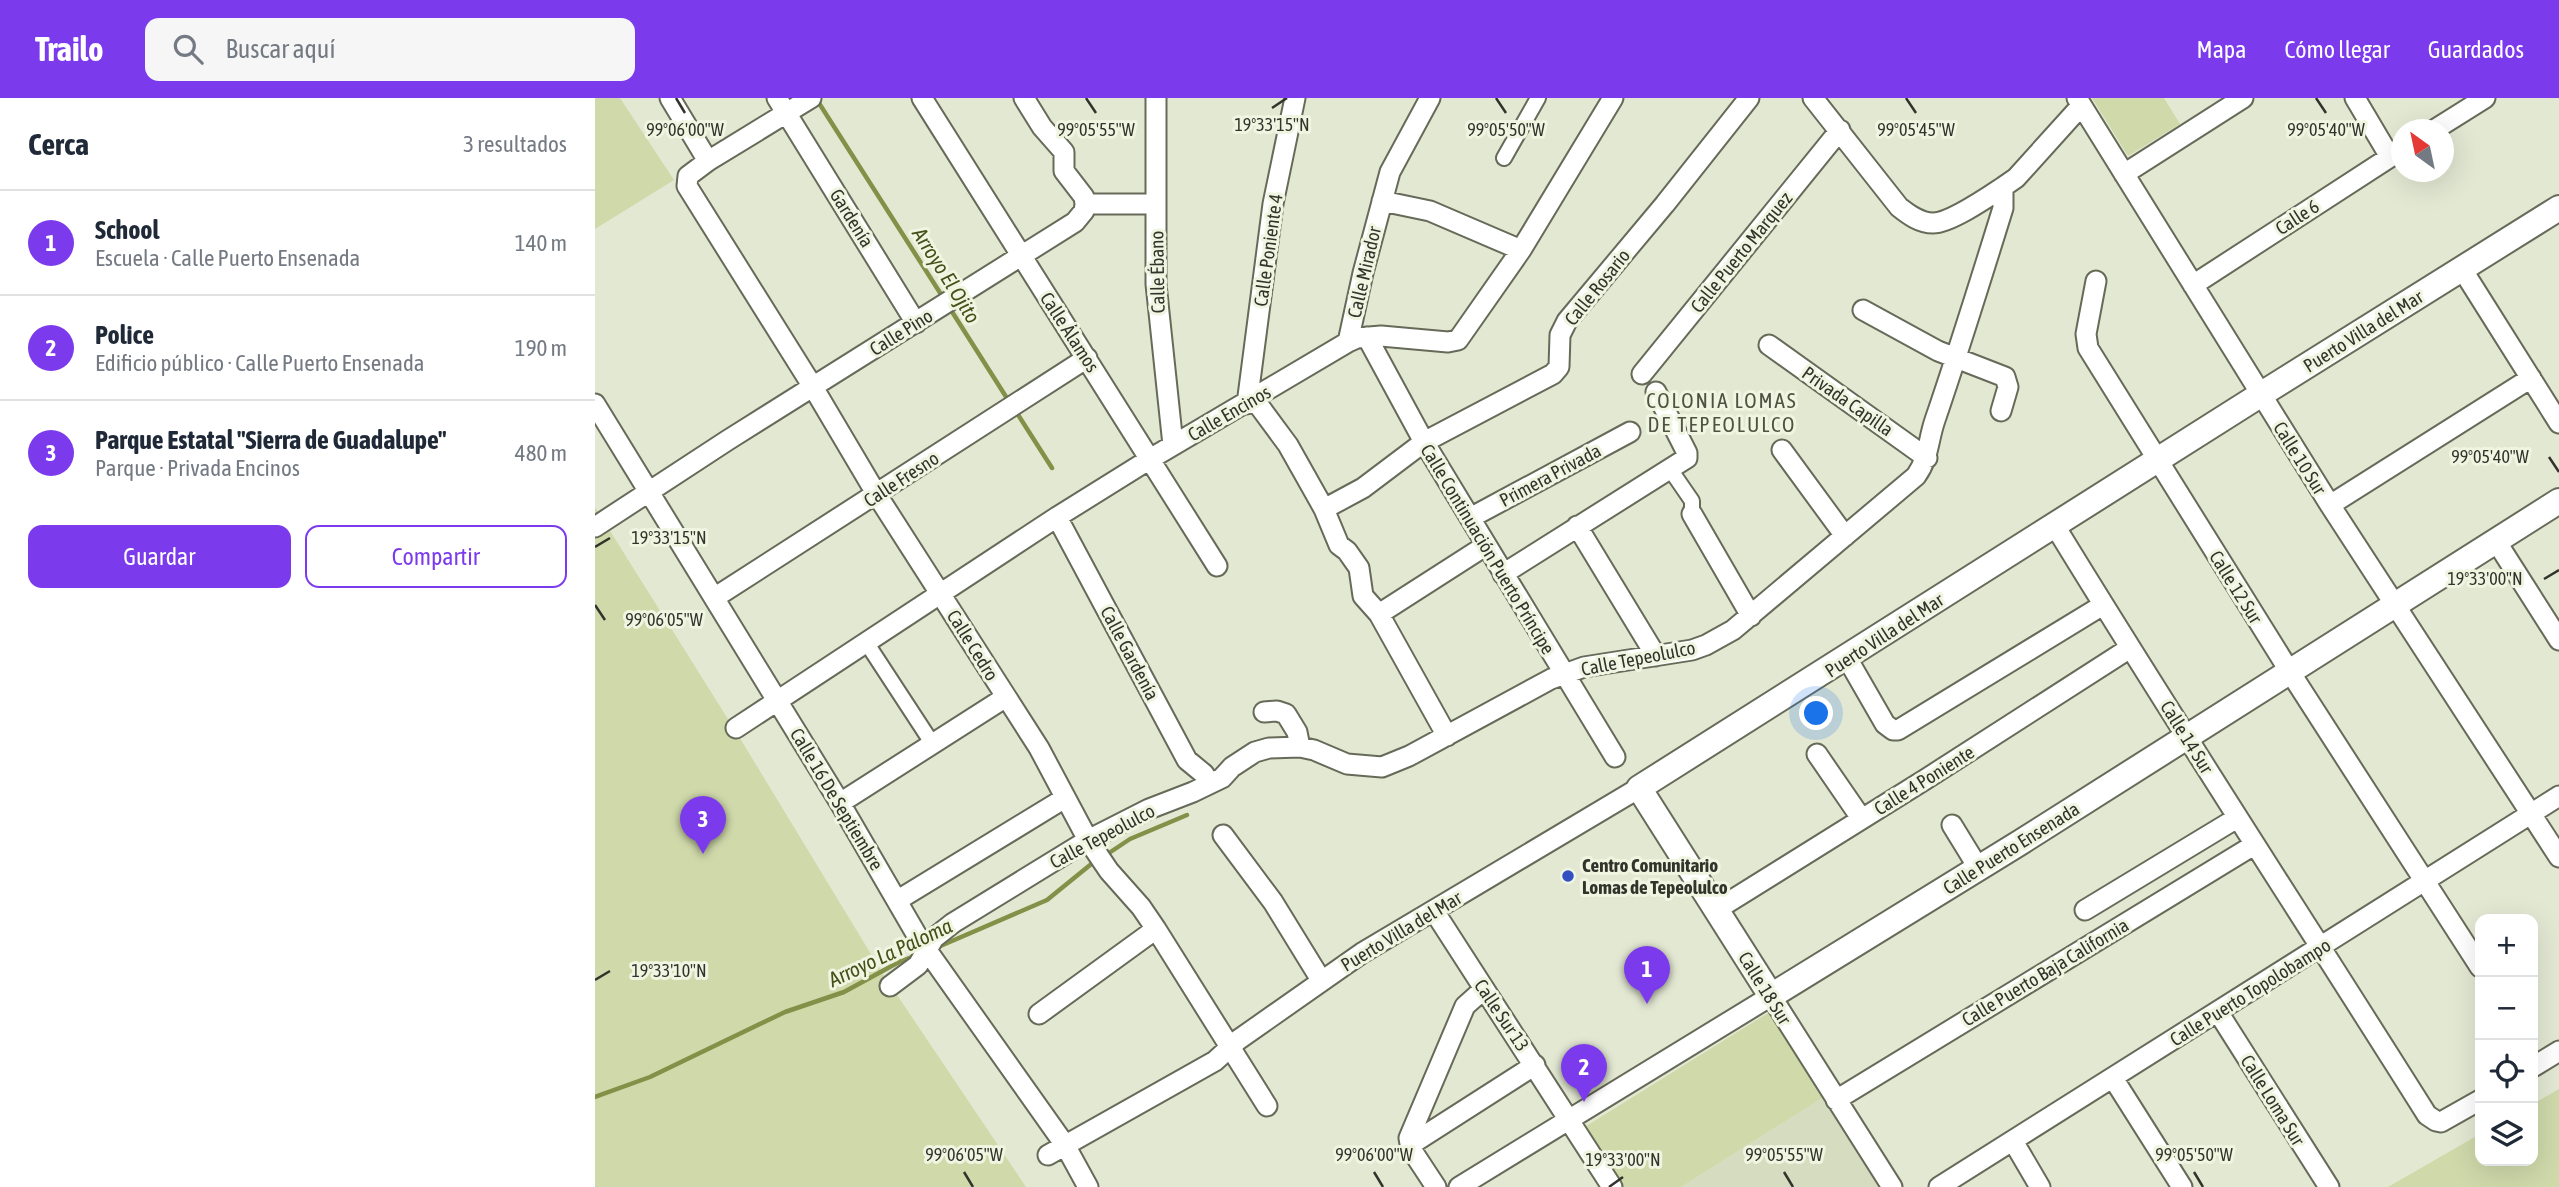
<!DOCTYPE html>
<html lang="es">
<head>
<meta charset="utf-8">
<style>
  :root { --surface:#fff; --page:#f6f6f7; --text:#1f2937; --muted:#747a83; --line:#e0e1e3; --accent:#7c3aed }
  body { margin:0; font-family:"Asap Condensed",sans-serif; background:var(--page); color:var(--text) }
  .controls { position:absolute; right:21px; bottom:21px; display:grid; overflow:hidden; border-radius:14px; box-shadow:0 7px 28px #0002 }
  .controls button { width:63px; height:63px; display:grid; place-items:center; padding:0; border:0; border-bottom:2px solid var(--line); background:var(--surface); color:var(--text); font:35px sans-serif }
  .compass { position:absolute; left:1796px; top:21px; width:63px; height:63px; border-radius:50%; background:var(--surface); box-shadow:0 7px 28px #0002; rotate:327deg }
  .you { position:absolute; left:1222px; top:616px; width:24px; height:24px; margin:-18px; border:5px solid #fff; border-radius:50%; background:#1a73e8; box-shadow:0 0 0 10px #1a73e833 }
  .badge { display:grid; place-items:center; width:46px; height:46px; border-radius:50%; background:var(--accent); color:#fff; font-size:23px; font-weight:700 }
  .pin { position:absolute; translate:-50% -58px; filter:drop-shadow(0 2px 4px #0008) }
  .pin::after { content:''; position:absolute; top:37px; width:24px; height:21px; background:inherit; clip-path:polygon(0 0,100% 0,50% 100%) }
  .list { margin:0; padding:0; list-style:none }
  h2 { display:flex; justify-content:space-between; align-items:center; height:91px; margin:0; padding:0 28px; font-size:30px }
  h2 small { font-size:23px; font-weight:400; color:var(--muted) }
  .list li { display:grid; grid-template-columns:46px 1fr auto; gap:21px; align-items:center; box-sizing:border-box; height:105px; padding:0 28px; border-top:2px solid var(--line) }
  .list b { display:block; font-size:26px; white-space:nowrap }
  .list p { margin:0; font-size:23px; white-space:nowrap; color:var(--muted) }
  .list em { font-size:23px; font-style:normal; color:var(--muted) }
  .actions { display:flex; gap:14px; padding:21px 28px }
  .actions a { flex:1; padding:16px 0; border:2px solid var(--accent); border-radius:14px; text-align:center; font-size:24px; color:var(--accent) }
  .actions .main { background:var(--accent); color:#fff }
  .icon { flex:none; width:38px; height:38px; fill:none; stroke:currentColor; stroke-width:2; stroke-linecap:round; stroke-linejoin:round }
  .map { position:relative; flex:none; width:1964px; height:1089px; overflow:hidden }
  header { display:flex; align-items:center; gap:42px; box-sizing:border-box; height:98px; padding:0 35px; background:var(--accent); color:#fff }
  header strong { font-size:33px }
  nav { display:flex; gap:38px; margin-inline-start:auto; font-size:24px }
  .search { width:490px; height:63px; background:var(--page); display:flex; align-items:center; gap:18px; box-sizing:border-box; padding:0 24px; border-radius:14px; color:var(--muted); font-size:26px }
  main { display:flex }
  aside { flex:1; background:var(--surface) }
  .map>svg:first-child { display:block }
  .built { fill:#d5dcc0 }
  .green { fill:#cfd9aa }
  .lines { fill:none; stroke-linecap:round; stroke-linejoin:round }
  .stream { stroke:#849048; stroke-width:4.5 }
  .pedestrian-casing { stroke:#666a58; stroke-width:18 }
  .minor-casing { stroke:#666a58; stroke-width:23 }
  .tertiary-casing { stroke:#666a58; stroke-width:28 }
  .pedestrian { stroke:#fff; stroke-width:14 }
  .minor { stroke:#fff; stroke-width:19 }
  .tertiary { stroke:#fff; stroke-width:24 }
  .ticks { fill:none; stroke:#32342c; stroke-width:2.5 }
  .poi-dot { fill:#3250c1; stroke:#f0f5e1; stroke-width:2.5 }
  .labels { text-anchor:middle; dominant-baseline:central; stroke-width:6; stroke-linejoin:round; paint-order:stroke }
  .street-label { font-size:19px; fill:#32342c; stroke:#f0f5e1 }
  .poi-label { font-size:19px; font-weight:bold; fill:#32342c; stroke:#f0f5e1; text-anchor:start }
  .water-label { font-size:21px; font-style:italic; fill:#474f19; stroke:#f0f5e1 }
  .neighbourhood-label { font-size:21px; letter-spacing:2px; fill:#4e5241; stroke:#f0f5e1 }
  .ticks-label { font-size:18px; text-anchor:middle; fill:#32342c; stroke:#f0f5e1; stroke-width:6; stroke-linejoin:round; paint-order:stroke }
</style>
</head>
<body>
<header>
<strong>Trailo</strong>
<div class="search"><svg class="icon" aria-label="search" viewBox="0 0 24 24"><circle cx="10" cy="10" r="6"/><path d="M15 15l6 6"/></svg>Buscar aquí</div>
<nav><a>Mapa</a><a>Cómo llegar</a><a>Guardados</a></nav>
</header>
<main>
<aside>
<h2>Cerca<small>3 resultados</small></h2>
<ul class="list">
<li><span class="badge">1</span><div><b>School</b><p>Escuela · Calle Puerto Ensenada</p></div><em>140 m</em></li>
<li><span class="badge">2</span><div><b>Police</b><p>Edificio público · Calle Puerto Ensenada</p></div><em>190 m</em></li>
<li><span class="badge">3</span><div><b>Parque Estatal &quot;Sierra de Guadalupe&quot;</b><p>Parque · Privada Encinos</p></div><em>480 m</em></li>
</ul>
<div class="actions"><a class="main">Guardar</a><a>Compartir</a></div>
</aside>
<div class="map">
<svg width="1964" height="1089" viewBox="0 0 1964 1089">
  <rect width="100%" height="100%" fill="#e3e8d3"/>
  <!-- built -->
  <path class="built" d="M1232,997l55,92h-201z"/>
  <!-- green -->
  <path class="green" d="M0,0h25l54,82 -79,49z
    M1497,0h72l16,26 -52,32z
    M0,409l143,228 145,239 143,213h-431z
    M1181,910l51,87 -146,92h-62l-36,-59z
    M1964,991v98h-171l92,-53v27h53v-57z"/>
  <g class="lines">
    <!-- stream -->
    <path class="stream" d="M222,2l127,199
      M354,209l61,96
      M420,312l37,58
      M511,757l24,-16 57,-24
      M343,849l109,-47 48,-39
      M0,999l55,-20 135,-65 59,-20 55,-30 18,-7"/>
    <defs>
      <path id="pedestrian" d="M909,60l34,-60
        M1075,371l22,32v13
        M271,544l66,101"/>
      <path id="minor" d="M75,0l38,63
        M182,0l139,225
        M216,0l-103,63 -20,15 -1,10 126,201 64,108 162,253 49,92 21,31 32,36 15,22 111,177
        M327,0l295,468
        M429,0l18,29 22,25v19l20,26 1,7
        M561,0v186l17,161
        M1218,0l86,109c10,8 21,16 34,16 17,0 55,-26 70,-36
        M1482,0l253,407 229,352
        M1760,0l35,59
        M1839,32l51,-32
        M1529,76l119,-76
        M787,103l48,10 91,39
        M1867,171l97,154
        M1501,183l-10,53 2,14 202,324 190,295
        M1598,187l208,-135
        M1268,212l75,41 67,26 3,10 -7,24
        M772,239l57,105 191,315
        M753,244l15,-69 27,-101 40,-74
        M1174,247l158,113
        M1047,276l198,-244
        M659,301l34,46 36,64 15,36 8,6 12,17 4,28 16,18 68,122
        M0,306l245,399 79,136 146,206 23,42
        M652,306l26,-200 22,-106
        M1187,352l63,86
        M1735,407l201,-127
        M729,411l39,-21 61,-46 129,-68 6,-7 1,-32 7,-14 98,-117 84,-106
        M1097,416l59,102
        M462,419l130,243 17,14 5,10
        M875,420l160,-86
        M982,428l79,130
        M1460,428c121,198 248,392 372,589l9,6 5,1 39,-22
        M0,429l133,-87 347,-218 9,-11 1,-7h71
        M1901,443l63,99
        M908,476l184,-116v-5l-31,-61
        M119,500l373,-240
        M784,516l106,-68
        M1252,560l38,66 8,6h5l205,-125
        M669,614l13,-1 9,3 11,18 3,15
        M141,630l321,-211 93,-58 198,-117 9,-4 24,-2 67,6 10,-2 63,-90 92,-152
        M1222,656l44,64
        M245,705l166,-106
        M1357,727l27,44
        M628,737l50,67 48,78
        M303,802l167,-102
        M1121,812l210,-131 204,-131
        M1490,812l152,-92
        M839,813l178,276
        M295,888l28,-21 16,-27 19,-15 135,-83 61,-31 44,-17 29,-14 10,-11 23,-15 14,-4 31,-1 14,3 33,14 35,3 27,-11 142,-77 33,-12 108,-17 14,-5 27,-15 183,-154c13,-18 12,-36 19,-56 24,-70 46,-141 68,-212v-21l13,-9 65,-72
        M1623,914l111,175
        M444,916l117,-85
        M1938,969l26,-16
        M1518,980l69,109
        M1241,1002l418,-255
        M1418,1043l27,46
        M815,1047l125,-80
        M453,1057l167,-94 23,-21 124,-87 277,-165
        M841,1089l-25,-38 -2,-11 56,-132 19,-17
        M864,1089l312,-191 121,191
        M1344,1089l620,-391"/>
      <path id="tertiary" d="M1964,110l-299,187 -621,393 132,208 250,-154 538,-341"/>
    </defs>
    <!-- pedestrian casing -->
    <use href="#pedestrian" class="pedestrian-casing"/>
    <!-- minor casing -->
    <use href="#minor" class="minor-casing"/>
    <!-- tertiary casing -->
    <use href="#tertiary" class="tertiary-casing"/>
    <!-- pedestrian -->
    <use href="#pedestrian" class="pedestrian"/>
    <!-- minor -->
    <use href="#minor" class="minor"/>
    <!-- tertiary -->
    <use href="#tertiary" class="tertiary"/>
  </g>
  <!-- ticks -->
  <path class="ticks" d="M81,0l9,15M491,0l10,15M901,0l10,15M1311,0l10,15M1721,0l10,15M677,10l15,-10M1954,359l10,15M0,449l15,-9M1949,481l15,-9M0,507l10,15M0,882l15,-9M369,1074l9,15M779,1074l9,15M1189,1074l9,15M1599,1074l9,15M1014,1089l14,-10"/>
  <!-- markers -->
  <circle class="poi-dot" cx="973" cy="778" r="7"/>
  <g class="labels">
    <!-- street labels -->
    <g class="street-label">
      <text transform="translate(1702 119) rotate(-33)">Calle 6</text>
      <text transform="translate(257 120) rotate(58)">Gardenía</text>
      <text transform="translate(673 152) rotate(-82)">Calle Poniente 4</text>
      <text transform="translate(1146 154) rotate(-51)">Calle Puerto Marquez</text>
      <text transform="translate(562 174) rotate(-91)">Calle Ébano</text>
      <text transform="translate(769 174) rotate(-77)">Calle Mirador</text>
      <text transform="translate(1002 189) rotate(-51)">Calle Rosario</text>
      <text transform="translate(1768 233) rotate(-32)">Puerto Villa del Mar</text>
      <text transform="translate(306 234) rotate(-32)">Calle Pino</text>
      <text transform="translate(475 234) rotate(57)">Calle Álamos</text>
      <text transform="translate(1253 303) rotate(35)">Privada Capilla</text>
      <text transform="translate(634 315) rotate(-30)">Calle Encinos</text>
      <text transform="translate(1705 360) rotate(58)">Calle 10 Sur</text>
      <text transform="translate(955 377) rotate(-28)">Primera Privada</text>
      <text transform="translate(306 381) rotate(-33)">Calle Fresno</text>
      <text transform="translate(893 451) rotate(59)">Calle Continuación Puerto Príncipe</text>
      <text transform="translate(1641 489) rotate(58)">Calle 12 Sur</text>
      <text transform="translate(1289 537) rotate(-33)">Puerto Villa del Mar</text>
      <text transform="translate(378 547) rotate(58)">Calle Cedro</text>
      <text transform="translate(535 555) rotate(62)">Calle Gardenía</text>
      <text transform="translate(1043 560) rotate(-11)">Calle Tepeolulco</text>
      <text transform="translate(1592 639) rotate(58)">Calle 14 Sur</text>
      <text transform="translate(1329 682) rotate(-32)">Calle 4 Poniente</text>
      <text transform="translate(242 701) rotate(59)">Calle 16 De Septiembre</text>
      <text transform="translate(507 738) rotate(-28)">Calle Tepeolulco</text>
      <text transform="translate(1416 750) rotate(-32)">Calle Puerto Ensenada</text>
      <text transform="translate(806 833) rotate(-31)">Puerto Villa del Mar</text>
      <text transform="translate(1450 874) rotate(-31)">Calle Puerto Baja California</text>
      <text transform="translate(1170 890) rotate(58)">Calle 18 Sur</text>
      <text transform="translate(1655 894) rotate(-32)">Calle Puerto Topolobampo</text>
      <text transform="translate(907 917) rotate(56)">Calle Sur 13</text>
      <text transform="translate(1678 1002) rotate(58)">Calle Loma Sur</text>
    </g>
    <!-- poi labels -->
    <g class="poi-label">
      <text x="987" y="767">Centro Comunitario<tspan x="987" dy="22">Lomas de Tepeolulco</tspan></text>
    </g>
    <!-- water labels -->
    <g class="water-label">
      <text transform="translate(352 177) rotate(58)">Arroyo El Ojito</text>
      <text transform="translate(295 854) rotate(-25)">Arroyo La Paloma</text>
    </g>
    <!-- neighbourhood labels -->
    <g class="neighbourhood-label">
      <text x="1127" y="302">COLONIA LOMAS<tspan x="1127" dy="24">DE TEPEOLULCO</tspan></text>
    </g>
  </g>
  <g class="ticks-label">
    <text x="677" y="33">19°33'15"N</text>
    <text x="90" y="38">99°06'00"W</text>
    <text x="501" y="38">99°05'55"W</text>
    <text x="911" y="38">99°05'50"W</text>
    <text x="1321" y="38">99°05'45"W</text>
    <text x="1731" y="38">99°05'40"W</text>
    <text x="1895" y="365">99°05'40"W</text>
    <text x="74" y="446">19°33'15"N</text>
    <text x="1890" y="487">19°33'00"N</text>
    <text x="69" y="528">99°06'05"W</text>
    <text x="74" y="879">19°33'10"N</text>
    <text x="369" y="1063">99°06'05"W</text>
    <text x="779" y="1063">99°06'00"W</text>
    <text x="1189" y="1063">99°05'55"W</text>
    <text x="1599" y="1063">99°05'50"W</text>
    <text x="1028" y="1068">19°33'00"N</text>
  </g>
</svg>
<div class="controls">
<button>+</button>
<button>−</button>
<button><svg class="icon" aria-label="locate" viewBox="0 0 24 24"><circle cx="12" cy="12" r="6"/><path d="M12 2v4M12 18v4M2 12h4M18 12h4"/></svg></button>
<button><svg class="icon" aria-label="layers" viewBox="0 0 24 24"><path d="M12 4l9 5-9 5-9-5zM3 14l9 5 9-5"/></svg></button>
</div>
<svg class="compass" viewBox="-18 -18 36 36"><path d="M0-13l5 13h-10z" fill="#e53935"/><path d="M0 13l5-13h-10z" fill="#747a83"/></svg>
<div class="you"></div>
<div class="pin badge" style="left:1052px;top:906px">1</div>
<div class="pin badge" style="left:989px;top:1004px">2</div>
<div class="pin badge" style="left:108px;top:756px">3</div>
</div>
</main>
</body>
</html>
